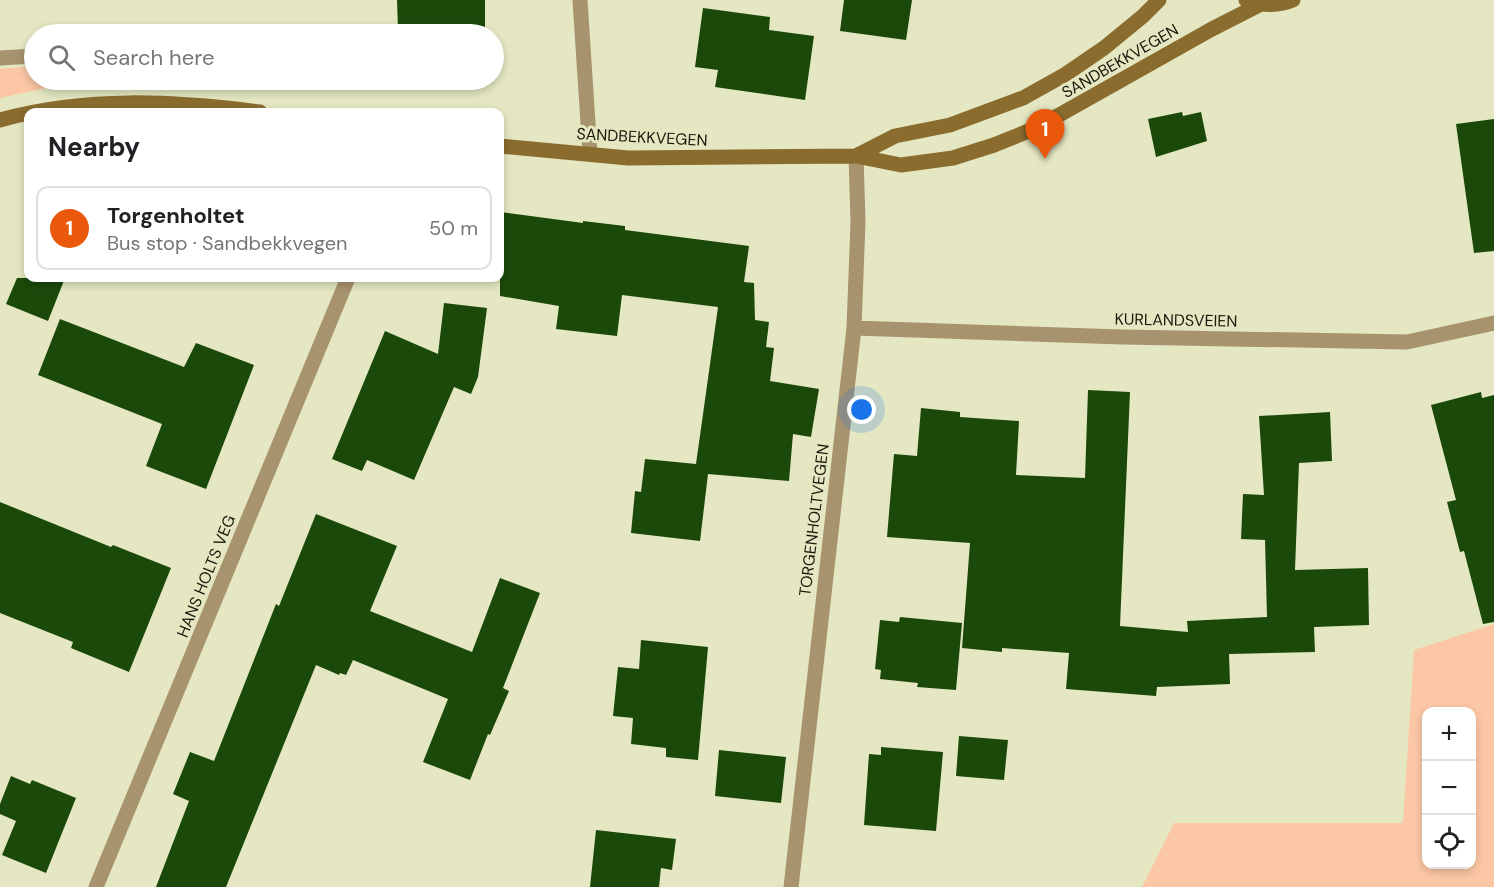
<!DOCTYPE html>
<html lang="en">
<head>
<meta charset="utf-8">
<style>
  :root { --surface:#fff; --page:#f2f2f2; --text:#202124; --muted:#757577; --line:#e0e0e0; --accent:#ea580c }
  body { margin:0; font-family:"DM Sans",sans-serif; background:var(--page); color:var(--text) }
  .controls { position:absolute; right:18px; bottom:18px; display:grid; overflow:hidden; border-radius:12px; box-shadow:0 3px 9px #0003 }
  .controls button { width:54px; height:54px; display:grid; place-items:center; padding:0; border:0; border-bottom:2px solid var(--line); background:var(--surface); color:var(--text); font:30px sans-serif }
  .you { position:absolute; left:862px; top:410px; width:21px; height:21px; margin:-15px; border:4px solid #fff; border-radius:50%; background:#1a73e8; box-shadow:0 0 0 9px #1a73e833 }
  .badge { display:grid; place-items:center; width:39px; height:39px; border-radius:50%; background:var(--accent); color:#fff; font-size:20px; font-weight:700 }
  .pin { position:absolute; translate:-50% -50px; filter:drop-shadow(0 2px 3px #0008) }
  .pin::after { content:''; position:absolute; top:32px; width:21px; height:18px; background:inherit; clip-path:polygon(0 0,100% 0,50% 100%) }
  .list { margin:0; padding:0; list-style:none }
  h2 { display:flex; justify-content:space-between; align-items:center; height:78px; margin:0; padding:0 24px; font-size:26px }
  h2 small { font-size:20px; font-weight:400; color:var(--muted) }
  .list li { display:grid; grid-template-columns:39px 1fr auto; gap:18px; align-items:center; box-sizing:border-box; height:84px; margin:0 12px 12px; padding:0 12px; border:2px solid var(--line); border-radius:12px }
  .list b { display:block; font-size:22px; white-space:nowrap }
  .list p { margin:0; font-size:20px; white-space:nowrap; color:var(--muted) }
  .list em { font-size:20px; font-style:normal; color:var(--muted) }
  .icon { flex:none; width:33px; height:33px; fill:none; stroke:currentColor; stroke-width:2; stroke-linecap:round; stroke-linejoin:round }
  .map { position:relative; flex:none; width:1494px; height:887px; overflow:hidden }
  .search { position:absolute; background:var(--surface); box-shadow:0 3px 9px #0003; left:24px; top:24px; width:480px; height:66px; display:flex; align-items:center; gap:15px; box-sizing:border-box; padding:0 21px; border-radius:33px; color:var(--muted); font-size:22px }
  .panel { position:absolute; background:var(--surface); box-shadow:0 3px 9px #0003; left:24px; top:108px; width:480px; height:174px; border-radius:12px }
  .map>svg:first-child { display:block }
  .green { fill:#fcc7a5; fill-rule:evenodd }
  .building { fill:#1b490a }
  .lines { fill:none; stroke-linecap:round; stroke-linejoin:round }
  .service { stroke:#a7936d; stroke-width:15 }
  .minor { stroke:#a7936d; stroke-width:15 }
  .secondary { stroke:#8a6c2e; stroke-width:15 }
  .labels { text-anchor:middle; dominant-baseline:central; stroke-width:6; stroke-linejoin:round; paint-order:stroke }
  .street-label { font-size:16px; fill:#18180b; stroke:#e4e7c1 }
</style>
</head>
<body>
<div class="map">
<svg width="1494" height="887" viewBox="0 0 1494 887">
  <rect width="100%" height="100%" fill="#e4e7c1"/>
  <!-- green -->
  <path class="green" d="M34,66v14h64l-19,1 -79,17v-29z
    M138,80h135l-2,5 -6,4z
    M1494,624v263h-352l32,-64h229l11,-173zM1426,712h46v152h-46z"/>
  <!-- building -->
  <path class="building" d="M397,0h88v34h-52v-3l-35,-1z
    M844,0h68l-6,40 -66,-9z
    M703,8l67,9 -1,13 45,6 -9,64 -90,-13 3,-17 -23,-3z
    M1182,112l1,4 18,-4 6,29 -51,16 -8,-38z
    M1494,119v132l-20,2 -18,-129z
    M500,212l83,11v-2l42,5v4l124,16 -5,36 10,1 1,37 14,2 -3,25 8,1 -4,33 49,8 -8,48 -18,-3 -4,47 -81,-7 -8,67 -69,-8 4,-42 6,1 4,-33 51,5 22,-157 -96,-12 -5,41 -61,-7 3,-23 -59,-10z
    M17,278h48l-17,43 -42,-17z
    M444,303l43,5 -9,69 -7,17 -17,-7 -40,93 -47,-20 -5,11 -30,-12 53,-128 53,23z
    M60,319l124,48 12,-24 58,22 -48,124 -60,-23 16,-42 -124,-49z
    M1088,390l42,2 -10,234 68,6 -1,-11 80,-4 -2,-77 -24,-1 2,-45 21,1 -5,-79 71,-4 2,49 -33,2 -4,107 73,-2 1,57 -55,2 1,25 -86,2 1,30 -73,3 -1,9 -90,-7 3,-36 -67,-5v4l-40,-4 8,-105 -83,-6 7,-83 23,2 4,-48 39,4v5l59,4 -3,54 69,3z
    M1481,392l1,6 12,-3v227l-11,2 -19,-73 -4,1 -13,-50 9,-2 -25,-95z
    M0,502l111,45 2,-2 58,23 -42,104 -58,-24 2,-6 -73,-29z
    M316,514l81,32 -27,65 102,41 28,-74 40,15 -37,95 6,3 -19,44 -2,-1 -18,46 -47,-18 25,-63 -95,-39 -7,15 -6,-2 -1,2 -23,-10 -90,222h-70l33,-86 -16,-7 17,-42 24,9 62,-157 3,2z
    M900,617l62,6 -6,67 -39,-3 1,-4 -38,-4 1,-9 -6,-1 5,-49 19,2z
    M641,640l67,7 -10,113 -32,-3v-9l-35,-4 2,-26 -20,-2 5,-49 21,2z
    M959,736l49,4 -4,40 -48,-4z
    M881,747l62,5 -7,79 -72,-6 5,-71 12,1z
    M719,750l67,7 -5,46 -66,-7z
    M11,776l19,8 2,-4 44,18 -30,75 -44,-18 14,-34 -16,-7v-10z
    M596,830l80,9 -4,31 -11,-2 -2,19h-69z"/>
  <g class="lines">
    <!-- service -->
    <path class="service" d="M0,58l34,-2"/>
    <!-- minor -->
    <path class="minor" d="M580,0l10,154
      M854,328l268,9 285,5 87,-19
      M96,887l252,-609
      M791,887l63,-559 4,-106 -2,-66"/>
    <!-- secondary -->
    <path class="secondary" d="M1246,0c16,5 31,7 47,0
      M0,120c86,-24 173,-19 260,-8
      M500,146l128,12 228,-2 45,9 52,-7 41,-13 42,-17 176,-99 49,-25
      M856,156l39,-20 55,-11 73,-27 43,-24 38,-26 39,-32 16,-16"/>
  </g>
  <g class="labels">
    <!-- street labels -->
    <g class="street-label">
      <text transform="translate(1120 61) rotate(-30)">SANDBEKKVEGEN</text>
      <text transform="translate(642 137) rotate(3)">SANDBEKKVEGEN</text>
      <text transform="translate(1176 320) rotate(1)">KURLANDSVEIEN</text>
      <text transform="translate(814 520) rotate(-83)">TORGENHOLTVEGEN</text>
      <text transform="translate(206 576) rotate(-68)">HANS HOLTS VEG</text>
    </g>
  </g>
</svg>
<div class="controls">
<button>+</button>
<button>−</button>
<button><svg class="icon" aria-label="locate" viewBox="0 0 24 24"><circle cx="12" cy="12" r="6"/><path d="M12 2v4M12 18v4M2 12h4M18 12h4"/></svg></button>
</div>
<div class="you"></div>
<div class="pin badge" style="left:1045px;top:159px">1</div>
<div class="search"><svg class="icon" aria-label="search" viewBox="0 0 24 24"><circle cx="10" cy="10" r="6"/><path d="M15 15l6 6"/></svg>Search here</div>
<section class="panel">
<h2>Nearby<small></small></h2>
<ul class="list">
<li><span class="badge">1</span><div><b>Torgenholtet</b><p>Bus stop · Sandbekkvegen</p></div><em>50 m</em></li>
</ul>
</section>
</div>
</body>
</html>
